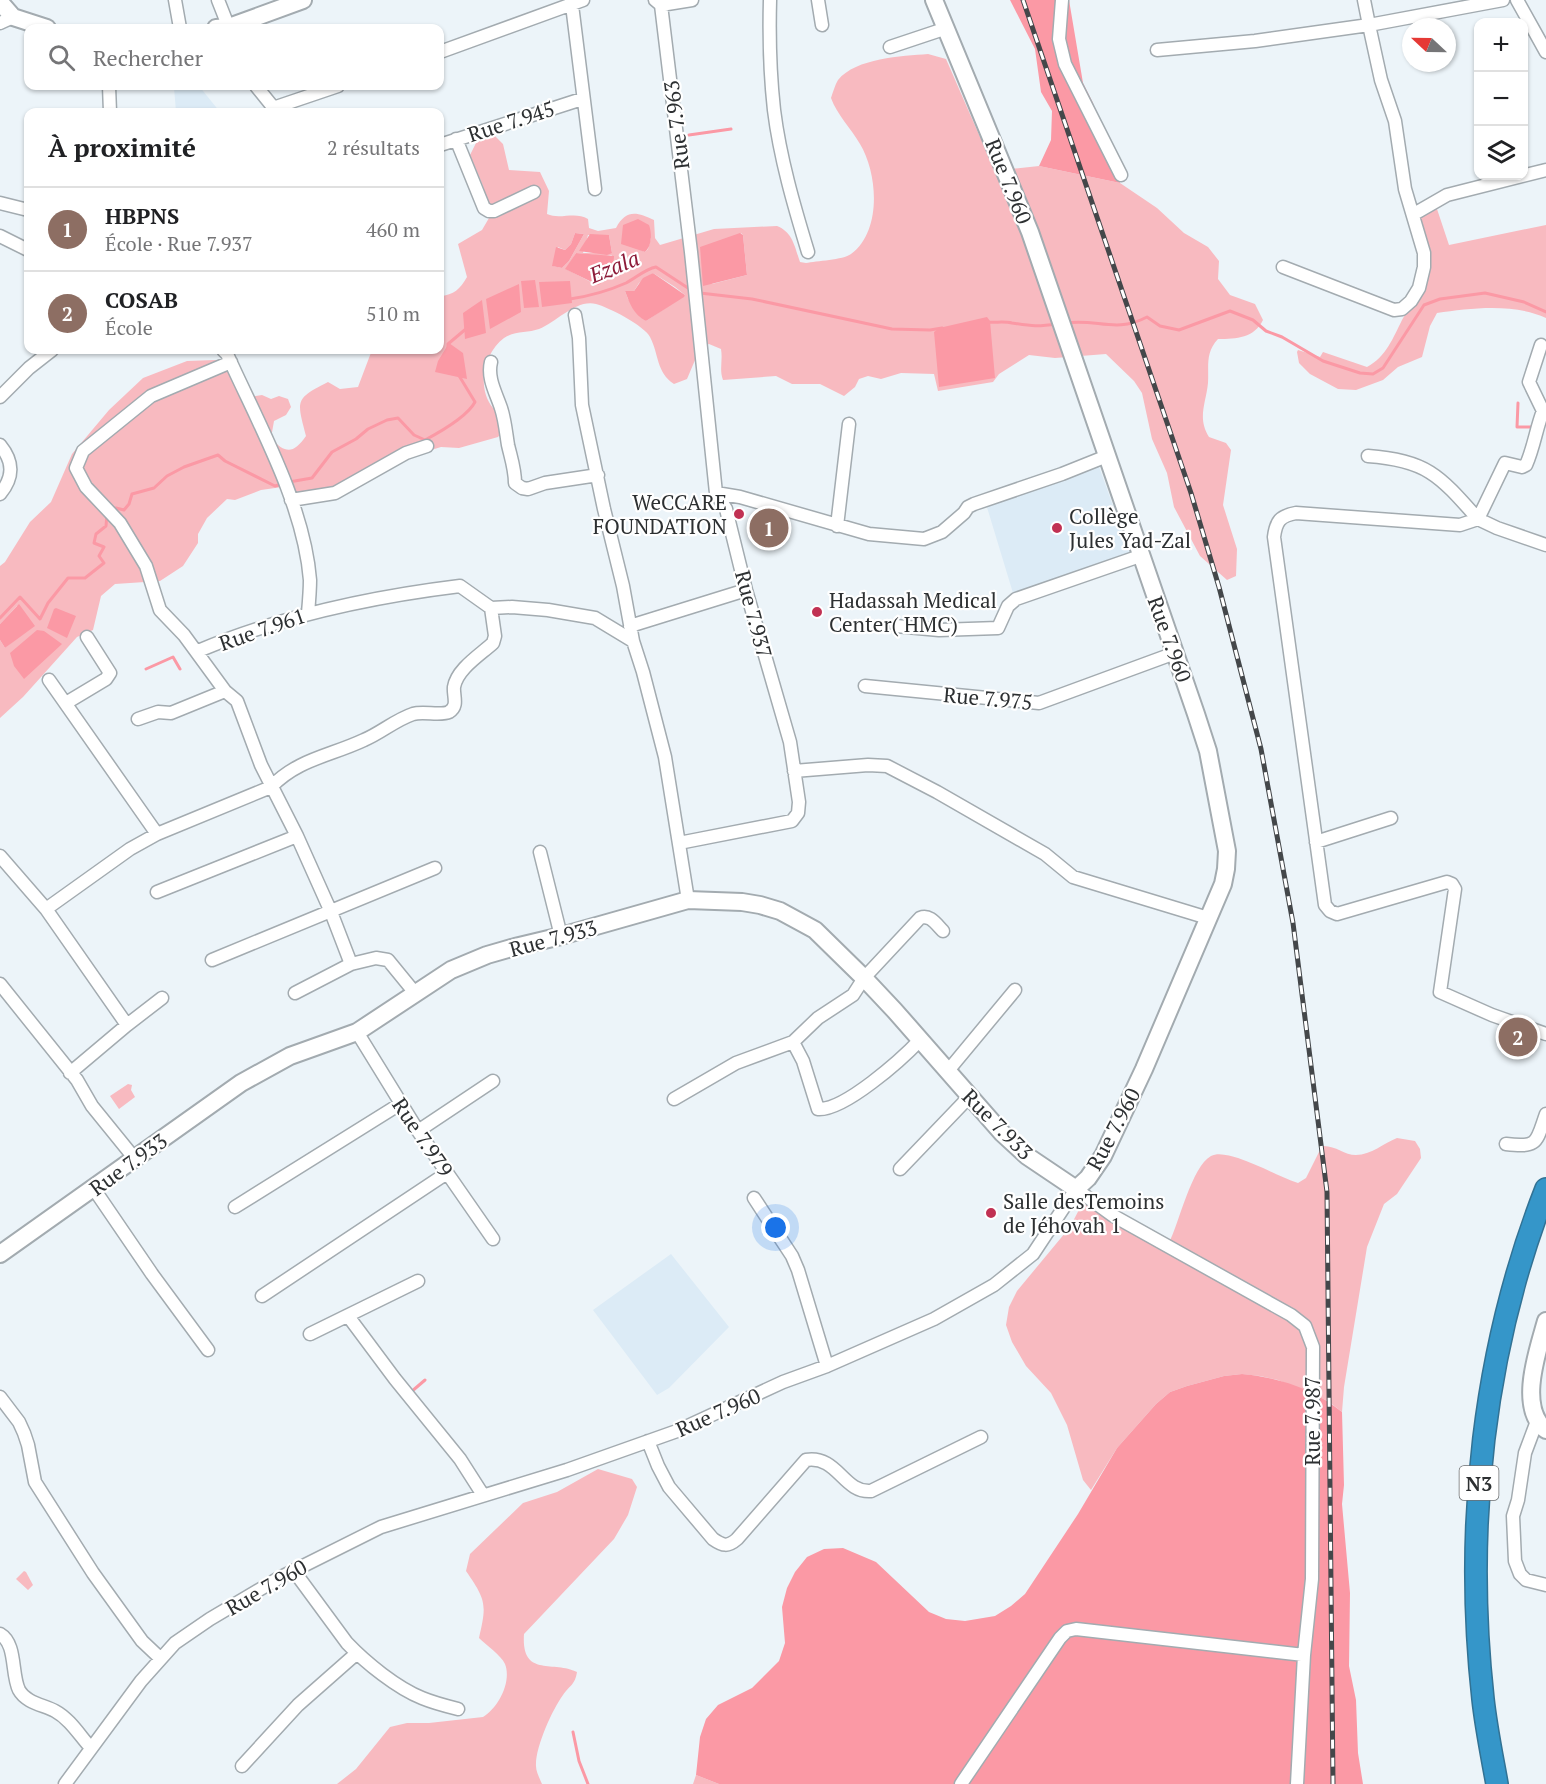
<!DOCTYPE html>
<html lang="fr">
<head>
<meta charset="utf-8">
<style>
  :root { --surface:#fff; --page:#f2f2f2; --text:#202124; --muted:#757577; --line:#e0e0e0; --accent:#b45309 }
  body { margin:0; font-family:"PT Serif",serif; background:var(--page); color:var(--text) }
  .controls { position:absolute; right:18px; top:18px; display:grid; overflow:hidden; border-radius:12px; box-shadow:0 2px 4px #0004 }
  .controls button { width:54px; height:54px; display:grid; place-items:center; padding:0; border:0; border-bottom:2px solid var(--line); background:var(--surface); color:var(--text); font:30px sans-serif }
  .compass { position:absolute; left:1402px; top:18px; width:54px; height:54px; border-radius:50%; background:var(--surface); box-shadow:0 2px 4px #0004; rotate:292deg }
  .you { position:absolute; left:776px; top:1228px; width:21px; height:21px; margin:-15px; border:4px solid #fff; border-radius:50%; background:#1a73e8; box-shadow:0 0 0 9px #1a73e833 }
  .badge { display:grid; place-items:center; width:39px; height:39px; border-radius:50%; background:var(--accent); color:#fff; font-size:20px; font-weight:700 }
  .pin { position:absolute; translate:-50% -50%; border:3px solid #fff; box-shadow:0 2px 6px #0006 }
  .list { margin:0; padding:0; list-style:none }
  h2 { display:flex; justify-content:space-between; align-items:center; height:78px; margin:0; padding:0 24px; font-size:26px }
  h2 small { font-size:20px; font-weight:400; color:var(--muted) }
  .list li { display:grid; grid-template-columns:39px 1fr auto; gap:18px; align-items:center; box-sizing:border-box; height:84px; padding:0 24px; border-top:2px solid var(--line) }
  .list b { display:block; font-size:22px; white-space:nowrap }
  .list p { margin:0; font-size:20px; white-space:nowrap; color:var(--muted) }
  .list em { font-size:20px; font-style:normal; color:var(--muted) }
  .icon { flex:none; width:33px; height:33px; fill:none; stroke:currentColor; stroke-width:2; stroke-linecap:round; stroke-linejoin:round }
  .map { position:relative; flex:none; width:1546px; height:1784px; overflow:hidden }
  .search { position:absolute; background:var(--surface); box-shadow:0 2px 4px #0004; left:24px; top:24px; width:420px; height:66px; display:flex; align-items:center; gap:15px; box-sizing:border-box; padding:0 21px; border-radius:12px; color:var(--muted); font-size:22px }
  .panel { position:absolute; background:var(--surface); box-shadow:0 2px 4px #0004; left:24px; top:108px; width:420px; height:246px; border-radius:12px }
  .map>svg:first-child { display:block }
  .built { fill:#dcebf6 }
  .green { fill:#f8bac0; fill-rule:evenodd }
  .forest { fill:#fb99a5 }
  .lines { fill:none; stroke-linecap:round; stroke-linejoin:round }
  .stream { stroke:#fb99a5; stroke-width:3 }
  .street-casing { stroke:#a3abb0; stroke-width:15 }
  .secondary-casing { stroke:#a3abb0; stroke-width:20 }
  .highway-casing { stroke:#327294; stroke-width:24 }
  .street { stroke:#fff; stroke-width:12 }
  .secondary { stroke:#fff; stroke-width:16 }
  .highway { stroke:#3596c9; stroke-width:21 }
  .rail-casing { stroke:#44474a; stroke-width:5 }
  .rail { stroke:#fff; stroke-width:3; stroke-dasharray:9; stroke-linecap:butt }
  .poi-dot { fill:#c13153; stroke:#fff; stroke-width:2 }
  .labels { text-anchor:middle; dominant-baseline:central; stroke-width:4.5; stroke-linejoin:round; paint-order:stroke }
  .shield { fill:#fff; stroke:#6c6e70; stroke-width:1.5 }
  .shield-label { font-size:20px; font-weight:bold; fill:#2d3032 }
  .street-label { font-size:21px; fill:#2d3032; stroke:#fff }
  .poi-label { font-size:21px; fill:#2d3032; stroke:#fff; text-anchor:start }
  .water-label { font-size:22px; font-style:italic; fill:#8c1a38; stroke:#fff }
</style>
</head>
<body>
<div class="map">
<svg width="1546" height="1784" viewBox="0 0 1546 1784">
  <rect width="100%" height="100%" fill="#ecf4f9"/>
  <!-- built -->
  <path class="built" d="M177,86h22l21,26h-44l-2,-25z
    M1098,464l32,89 -117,40 -27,-89z
    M671,1254l58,73 -60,61 -12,7 -64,-85z"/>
  <!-- green -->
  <path class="green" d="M928,54l18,5 34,78 15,22 15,10 29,-3 81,17 37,25 27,25 24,14 11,14 -1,18 12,16 25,9 8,16c-9,18 -26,19 -45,19 -13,14 -9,27 -10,44 -2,20 -11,35 1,54l17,6 5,7 -8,55 14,44 -1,27 -9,4 -27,-24 -26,-49 -7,-34 -15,-34 -10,-46 -8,-12 -28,-27 -51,4 -26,-3 -30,19 -6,8 -55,9 -4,-17 -33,-1 -20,6 -13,-3 -9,3 -4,8 -11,9 -24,-12h-28l-16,-8 -53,4c-4,-11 0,-19 -2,-31l-12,-5 -8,2 -14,33 -13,5c-18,-12 -15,-30 -24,-47 -5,-11 -42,-30 -54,-33 -20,-5 -39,18 -57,25 -11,4 -25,2 -35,9 -20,15 -28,49 -11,70 4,4 10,7 15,9l-1,9 -9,11 -39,11 -18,-1 -36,11 -26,12 -18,15 -34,13 -33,1 -12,-12 -21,3 -26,10 -8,-1 -20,19 -9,16v9l-15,23 -23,15 -45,3 -14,12 -8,34 -16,7 -54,60 -23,21v-78l5,8 12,-10v-32l-17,18v-58l5,-4 25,-40 21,-20 21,-48 37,-44 34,-32 44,-17 28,-1 8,3 27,34 12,-2 9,4 8,-3 9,3 3,8 -5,8 -12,6 -3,17c15,17 23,15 35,-2 -9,-35 -12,-37 22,-54l12,7 18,-2 14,-37h68v-54c14,-1 20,-7 27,-19l-9,-33 24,-14 7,-12 -6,-32 -13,-31 6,-12 17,-9 10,10 6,26 31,2 9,19 -2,23c13,6 28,-3 41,5l1,9 9,3 18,-3c10,-19 21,-16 38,-8l1,18 5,7 54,-16 63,-3c16,6 18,22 23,36l6,1c10,-2 37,-3 45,-9 31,-23 27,-80 9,-110 -9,-16 -23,-29 -29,-46 2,-6 4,-13 7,-18 18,-22 64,-24 90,-26zM575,233l9,1 -15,27 -7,7 -9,-2 5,-19 7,3 6,-6zM741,233l2,2 4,40 -35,9zM588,235h21l3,18h-29zM651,238l-3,11 -3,3 -18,-8zM576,253l30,3 6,-1 -19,28 -27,-14zM653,273l22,14 10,8 -39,26 -18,-22 -3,-8h9l5,-8z
    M1437,209l12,36 97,-20v93c-32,-15 -75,-10 -109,-5l-7,13 -8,31 -24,10 -15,13 -27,10 -18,-1 -28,-15 -11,-11 -2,-11 1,-2 22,7 3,-5 44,15c19,-10 26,-29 35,-47 6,-12 16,-20 22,-30 11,-19 0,-53 -4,-73z
    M128,1084l4,1 -1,5 4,7 -16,12 -9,-13z
    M1397,1138l18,3 5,8 1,9 -24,36 -13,10 -17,43 -23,140 -2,25 -14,-11 -50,-21 -18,-4 -18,-2 -18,2 -37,10 -17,6 -14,12 -39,44 -26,42 -8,-10 -16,-55 -16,-32 -25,-27 -14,-24 -6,-17 3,-18 8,-16 53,-64 12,-23 9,1 78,38c10,-20 23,-77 42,-87 8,-4 19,0 27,2 21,7 40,18 60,25l8,-5 16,-32c13,-1 22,9 34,9 15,0 28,-12 41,-17z
    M598,1469l34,10 5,8 -9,28 -14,24 -90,95c-3,44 29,26 53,38 -2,13 -7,13 -14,23 -11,15 -28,53 -27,71 0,6 4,13 6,18h-205l19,-15 34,-42 17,-4h22l54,-6c15,-9 29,-35 22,-53 -4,-9 -19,-19 -26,-26 8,-34 7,-38 -13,-67l4,-17 53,-51 34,-11z
    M24,1571l2,1 7,13 -5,5 -12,-11z
    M696,1775l23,9h-26z"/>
  <!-- forest -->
  <path class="forest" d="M1010,0h59l14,83 10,20 9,36 18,44 -81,-17 12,-26 1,-29 -11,-19 -6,-43z
    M638,219l11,6c3,8 3,21 -4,27l-24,-8 2,-19z
    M575,233l9,1 -15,27 -7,7 -10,-2 4,-19 9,3 6,-6z
    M740,233l3,2 4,40 -44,11 -3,-39z
    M590,234l19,1 3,18 -5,2 -28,-4z
    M576,253l38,3c0,10 -7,25 -16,29l-33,-16z
    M653,273l32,22 -1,2 -38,24c-13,-7 -16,-17 -21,-30h9l9,-13z
    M535,280l4,27 -15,1 -3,-27z
    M570,281l2,22 -30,4 -3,-25z
    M519,284l2,28 -31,17 -4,-30z
    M482,300l4,33 -21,6 -2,-26z
    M987,317l3,4 5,57 -56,9 -5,-55 5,-4z
    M449,343l14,10 4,26 -32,-7 3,-11z
    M19,604l16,22 -30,22 -5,-8v-16z
    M56,608l20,8 -9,22 -20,-10 7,-19z
    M37,630l7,1 18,13 -38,35 -10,-13 -4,-13z
    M1242,1374c35,3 72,15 100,38l2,73 -2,19 8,89 -1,73 7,34 2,53 5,31h-644l-23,-9 4,-38 6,-18 12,-14 34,-17 27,-27 6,-18 -3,-36 5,-19 8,-16 12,-15 17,-8 19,-1 33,14 53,50 17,7 19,2 30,-5 16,-10 14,-12 53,-80 39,-66 39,-44 14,-12 17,-6 37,-10z"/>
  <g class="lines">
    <!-- stream -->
    <path class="stream" d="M689,135l42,-6
      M700,293l52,6 140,30 38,1 12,-2
      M570,299c20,-3 38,-8 56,-16 10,-5 19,-14 30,-16l35,23
      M986,322c9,1 18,-1 26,1 20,3 24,4 45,1
      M1066,323c31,-5 49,11 81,-6l13,9 19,4 51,-19 23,9 13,11 16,6 41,24 37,12 13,1 10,-6 41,-63 16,-6 45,-6 39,9 22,10
      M448,349v-5l19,-16
      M1518,403l-1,24h17
      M289,482l23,-4 20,-26 24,-13 12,-10 19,-9 11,-2 16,17 11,5c15,-8 42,-23 50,-38l-17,-28
      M112,509l4,-1 8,2 5,-6 3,-10 22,-6 13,-12 17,-9 34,-12 7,6 50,25 7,-2
      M0,618l20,-21 20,22 8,-16 20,-25h17l19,-15 -5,-7 5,-9 -10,-4 2,-9 10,-8 1,-12
      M146,669l27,-12 7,12
      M411,1392l14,-12
      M573,1732l6,29 9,23"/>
    <defs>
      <path id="street" d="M175,0l5,28
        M218,0l11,28
        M655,0l6,5 30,247 25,241
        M770,0c-1,36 0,74 4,110 6,48 20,96 34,142
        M818,0l4,25
        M1062,0l-3,39 6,25 56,111
        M1364,0l5,25 134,-25
        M1517,0l29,52
        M572,5l23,184
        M661,5l31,-5
        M0,23l13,-6
        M890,47l57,-19
        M1157,50l98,-9 114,-16 12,55 14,41 10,68 19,64v14l-5,21 -8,13 -9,8 -8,1 -111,-43
        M440,52l143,-52
        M109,86l1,26
        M256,86l21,26
        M273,108l65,-22
        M456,139l28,69 5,3h5l40,-19
        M440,145l142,-46
        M0,203l28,7
        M1414,214l33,-19 99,-25
        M0,236l28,14
        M575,315l4,23 3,67 22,104 19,77 10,55 10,31 22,85 23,143
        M223,350l4,4c31,69 77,150 83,226 0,11 -1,22 -2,33
        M231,362l-80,34 -68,55 -7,17 10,19 34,36 26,43 14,44 24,25 41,56 12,10 24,64 36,71 34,76 20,52 25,-6 12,2 27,33
        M491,362c-4,16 5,31 10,46 4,12 5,25 7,37 3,13 7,24 7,38l7,5 6,1 17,-6 53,-8
        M0,397l29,-29 23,-18
        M0,445c14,17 14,32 0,49
        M1368,456c59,4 72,20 110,63l27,-56 17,4 4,-2c8,-18 10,-36 17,-54l-14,-29 12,-37
        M291,500l44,-7 71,-40 21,-7
        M837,526l12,-102
        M1546,545l-49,-17 -19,-9 -18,6 -164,-12c-16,3 -20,8 -22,24l51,368 5,6 7,3 110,-32 5,2 3,5 -15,103 52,23 54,19
        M630,626l116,-36
        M896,626l43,4 59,-2 10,-22 8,-7 124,-43
        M198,651c83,-35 172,-54 262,-65l31,22 21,-1 36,3 47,8 38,23
        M49,680l108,154
        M865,686l174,17 136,-50
        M66,703l40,-24 4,-6 -23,-36
        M138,719l20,-7 13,1 54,-22
        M794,771l74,-6 19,1 50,26 108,62 28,23 135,41
        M1316,842l75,-24
        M679,843l113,-22 6,-8 1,-11 -9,-60 -44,-152 -20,-81 -10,-16 24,4 129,37 55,5 18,-7 22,-19 4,-6 6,-3 88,-30 45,-18
        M540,852l21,84
        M0,856l46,53 81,116
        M157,892l140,-56
        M46,909l84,-60 27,-15 114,-47c27,-28 59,-31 93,-47 17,-7 31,-20 49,-26 10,-3 28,2 36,-2 10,-6 4,-16 5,-25 3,-18 26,-32 39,-44l2,-7 -4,-28
        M212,960l223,-92
        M0,984l77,96 15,26 43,53
        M295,993l56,-29
        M357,1032l61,99 75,108
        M793,1042l10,19 15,48c26,2 84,-50 102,-69
        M947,1072l68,-82
        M70,1073l57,-48 35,-27
        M674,1099l62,-36 57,-21 25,-24 35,-23 11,-17 56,-60c10,-4 16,6 23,13
        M418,1131l75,-50
        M1506,1144c33,4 30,-2 40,-30
        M900,1169l69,-72
        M94,1189l58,85 56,76
        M754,1198l38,58 6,14 29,96
        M235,1207l165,-103
        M262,1296l185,-123
        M348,1316l47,63 65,80 23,36
        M310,1334l108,-53
        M0,1397l19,25 5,11 4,12 7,37 58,91 49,68 18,17
        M1537,1421l-12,32 -7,47 -5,16 2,45 5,13 6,6 20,5
        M648,1441l10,25 11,21 44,52c10,7 15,8 24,0l69,-79c32,-5 37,33 65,31l110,-54
        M294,1571l53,72c19,20 50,45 75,55 12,5 24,8 36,11
        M0,1634c17,10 11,40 19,56 7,13 25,15 36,21 15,8 25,25 36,37
        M242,1766l56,-61 59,-52
        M65,1784l76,-103 34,-38 35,-24 69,-41 102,-51 186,-57 110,-39 106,-49 44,-16 107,-47 60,-34 39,-31 43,-65 36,26 179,100 14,11 8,21 -1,232 -8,76 -7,129
        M961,1784l99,-146 7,-7 9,-2 228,26"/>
      <path id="secondary" d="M0,2l13,15 34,11
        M216,28l13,-1 74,-27
        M0,1254l241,-171 49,-27 67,-24 94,-62 36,-15 28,-8 46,-11 127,-36 54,2 18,3 20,6 35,19 49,48 31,33 107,122 25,23 49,33 12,-11 15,-22 41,-87 79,-185 3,-15 1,-18 -19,-100 -12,-37 -166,-482 -96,-232
        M1546,1321c-8,29 -29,87 0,109"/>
      <path id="highway" d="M1497,1784c-5,-28 -11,-57 -14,-85 -19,-172 0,-350 63,-510"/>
    </defs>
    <!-- street casing -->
    <use href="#street" class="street-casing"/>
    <!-- secondary casing -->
    <use href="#secondary" class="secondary-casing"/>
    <!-- highway casing -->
    <use href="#highway" class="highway-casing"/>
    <!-- street -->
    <use href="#street" class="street"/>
    <!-- secondary -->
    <use href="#secondary" class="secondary"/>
    <!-- highway -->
    <use href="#highway" class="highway"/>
    <defs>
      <path id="rail" d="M1023,0l168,493 28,94 42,162 32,174 34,269 6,592"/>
    </defs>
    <!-- rail casing -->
    <use href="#rail" class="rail-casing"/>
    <!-- rail -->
    <use href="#rail" class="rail"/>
  </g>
  <!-- markers -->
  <g class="poi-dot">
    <circle cx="739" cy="514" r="6"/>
    <circle cx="1057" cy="528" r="6"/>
    <circle cx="817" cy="612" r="6"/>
    <circle cx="991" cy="1213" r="6"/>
  </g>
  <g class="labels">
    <!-- shield labels -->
    <rect class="shield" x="1459.5" y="1466" width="39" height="34" rx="4.5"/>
    <g class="shield-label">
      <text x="1479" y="1483">N3</text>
    </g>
    <!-- street labels -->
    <g class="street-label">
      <text transform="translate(511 121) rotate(-18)">Rue 7.945</text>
      <text transform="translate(676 125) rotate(-97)">Rue 7.963</text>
      <text transform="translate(1009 181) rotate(68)">Rue 7.960</text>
      <text transform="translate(754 614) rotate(75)">Rue 7.937</text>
      <text transform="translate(262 629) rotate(-19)">Rue 7.961</text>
      <text transform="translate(1170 639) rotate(70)">Rue 7.960</text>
      <text transform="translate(988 698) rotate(5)">Rue 7.975</text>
      <text transform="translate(553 938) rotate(-15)">Rue 7.933</text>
      <text transform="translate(998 1124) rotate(45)">Rue 7.933</text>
      <text transform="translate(1113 1129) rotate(-62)">Rue 7.960</text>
      <text transform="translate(423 1137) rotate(56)">Rue 7.979</text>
      <text transform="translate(128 1164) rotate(-36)">Rue 7.933</text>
      <text transform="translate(718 1412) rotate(-24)">Rue 7.960</text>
      <text transform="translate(1312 1421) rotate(-90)">Rue 7.987</text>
      <text transform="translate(266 1587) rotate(-30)">Rue 7.960</text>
    </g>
    <!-- poi labels -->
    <g class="poi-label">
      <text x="727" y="502" text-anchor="end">WeCCARE<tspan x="727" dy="24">FOUNDATION</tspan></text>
      <text x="1069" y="516">Collège<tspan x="1069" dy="24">Jules Yad-Zal</tspan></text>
      <text x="829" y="600">Hadassah Medical<tspan x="829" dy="24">Center( HMC)</tspan></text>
      <text x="1003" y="1201">Salle desTemoins<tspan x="1003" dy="24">de Jéhovah 1</tspan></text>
    </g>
    <!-- water labels -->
    <g class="water-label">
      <text transform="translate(614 266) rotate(-22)">Ezala</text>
    </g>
  </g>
</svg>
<div class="controls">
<button>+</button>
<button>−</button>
<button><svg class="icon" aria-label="layers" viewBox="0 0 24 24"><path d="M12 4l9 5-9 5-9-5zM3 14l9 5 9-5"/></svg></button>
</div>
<svg class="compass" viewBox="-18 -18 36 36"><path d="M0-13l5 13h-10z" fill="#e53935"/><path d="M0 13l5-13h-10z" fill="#757577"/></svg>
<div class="you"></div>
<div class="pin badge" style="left:769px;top:528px;background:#8d6e63">1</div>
<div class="pin badge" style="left:1518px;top:1037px;background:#8d6e63">2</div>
<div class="search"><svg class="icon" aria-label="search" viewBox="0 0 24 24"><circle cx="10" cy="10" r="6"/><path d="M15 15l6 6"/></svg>Rechercher</div>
<section class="panel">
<h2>À proximité<small>2 résultats</small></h2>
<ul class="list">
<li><span class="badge" style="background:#8d6e63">1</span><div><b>HBPNS</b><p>École · Rue 7.937</p></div><em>460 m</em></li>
<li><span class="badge" style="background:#8d6e63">2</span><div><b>COSAB</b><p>École</p></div><em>510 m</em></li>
</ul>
</section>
</div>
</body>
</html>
